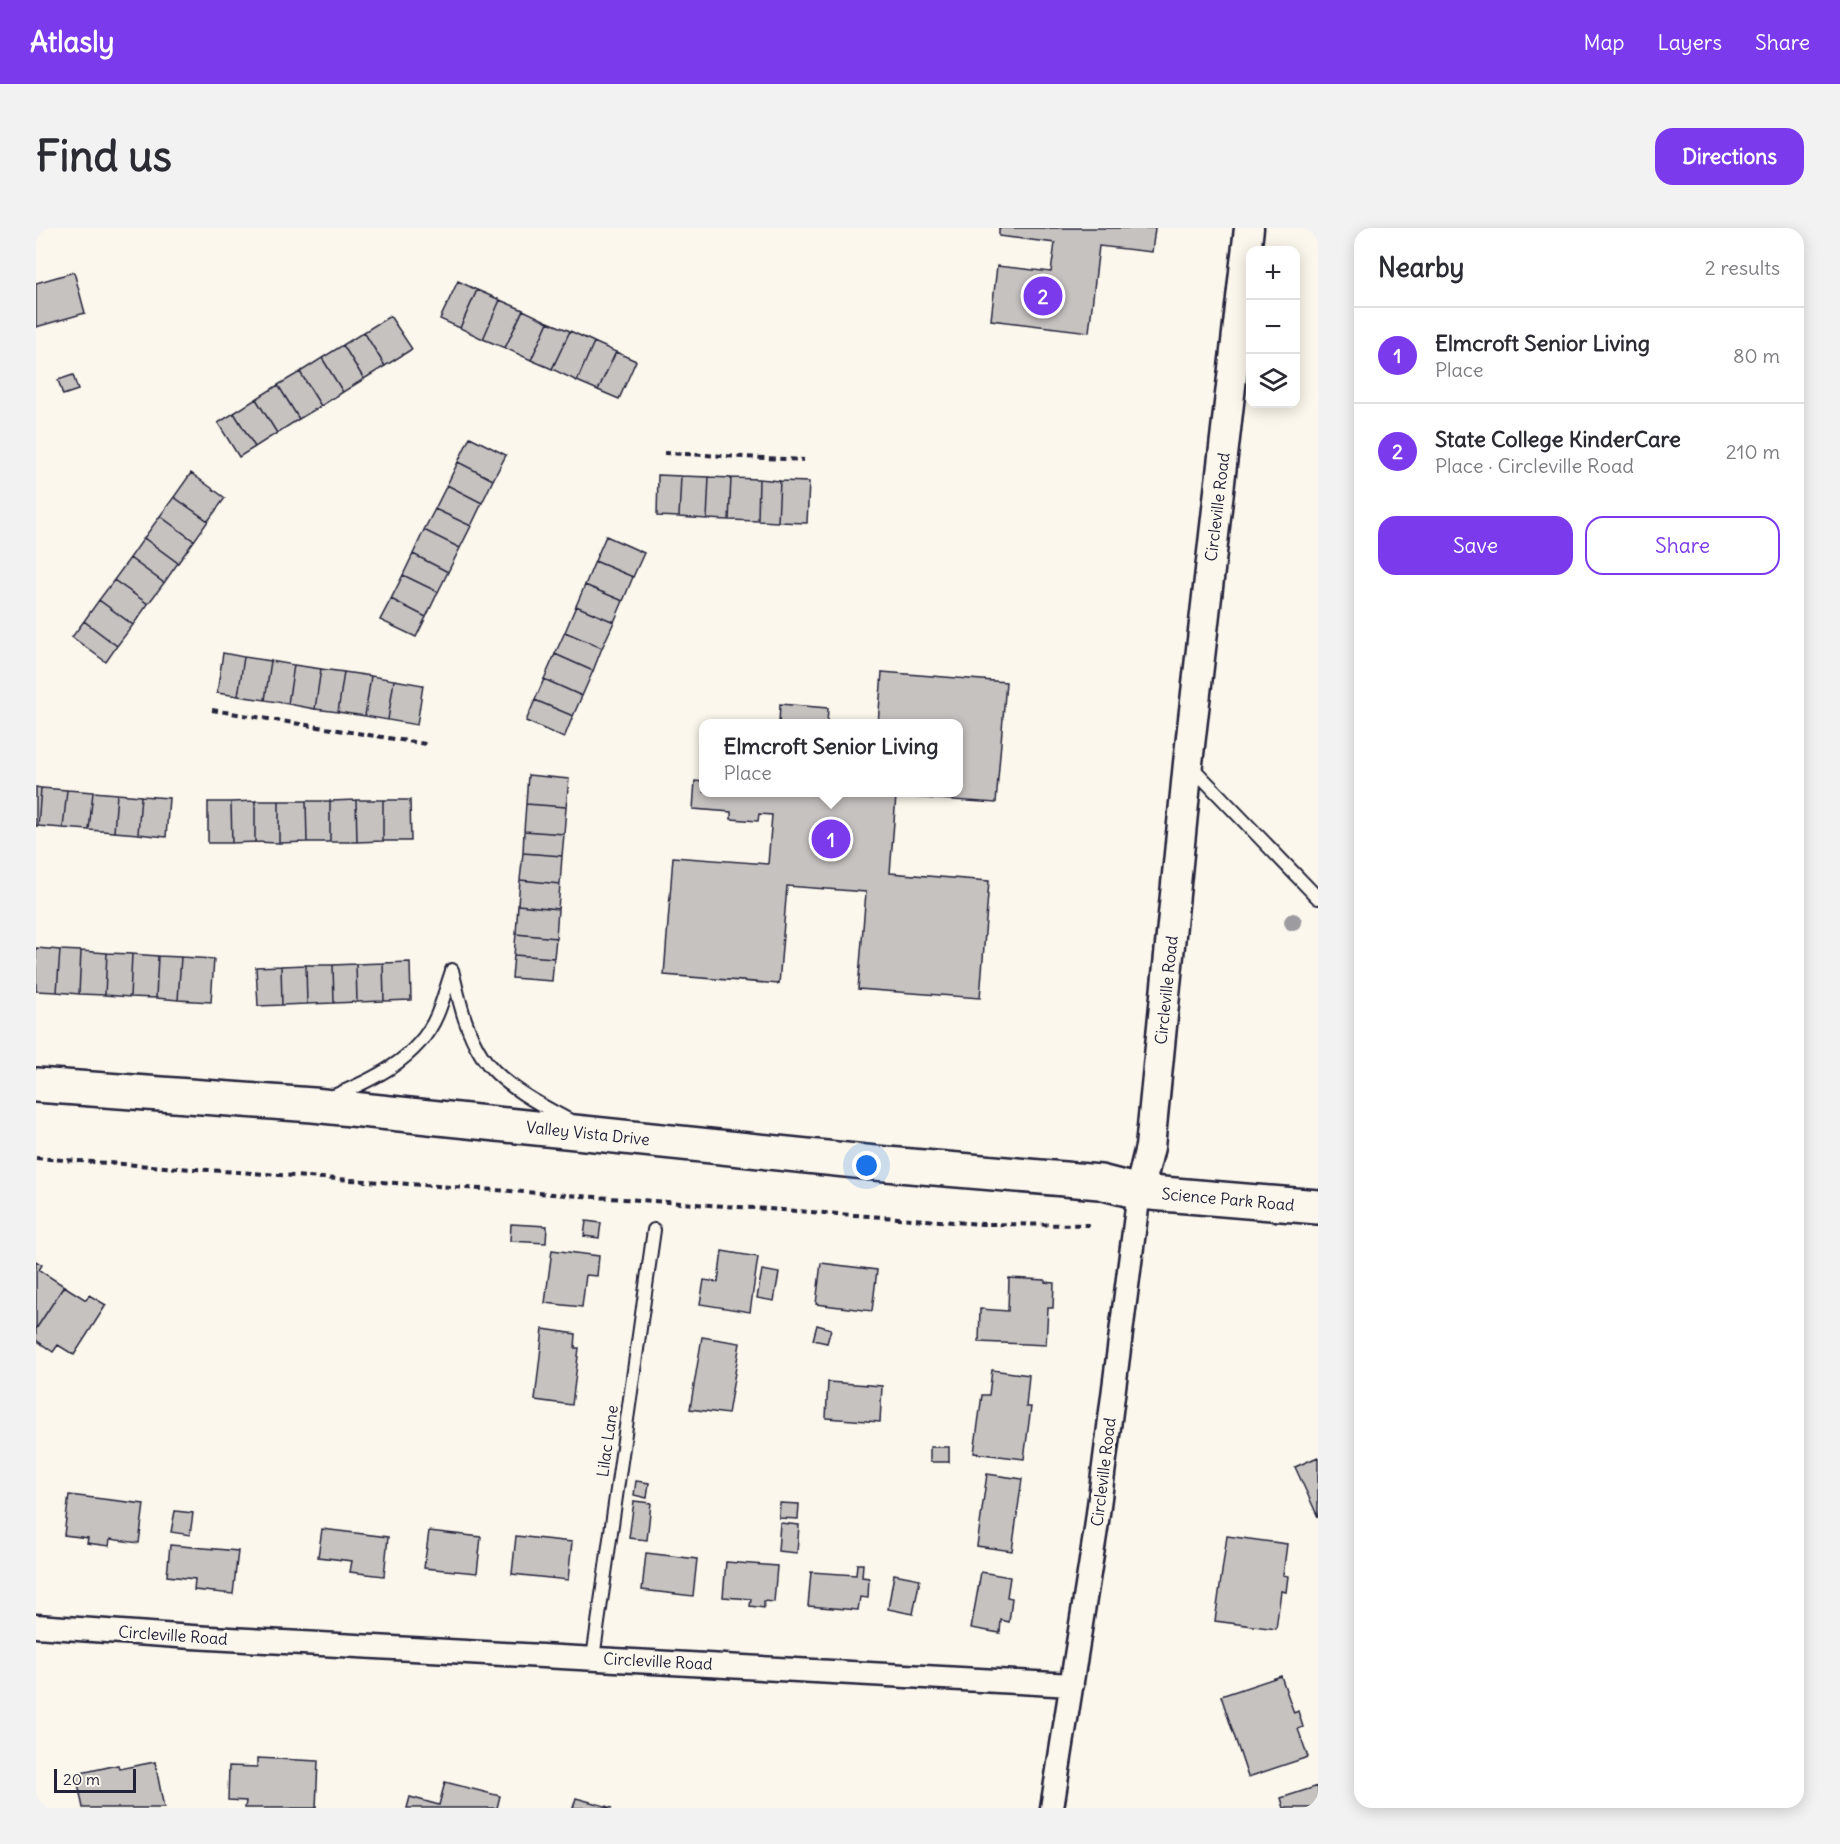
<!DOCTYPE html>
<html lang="en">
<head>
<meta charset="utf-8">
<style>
  :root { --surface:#fff; --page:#f2f2f3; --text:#2b2b33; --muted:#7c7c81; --line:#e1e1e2; --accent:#7c3aed }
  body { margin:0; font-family:Delius,sans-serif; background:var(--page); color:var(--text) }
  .controls { position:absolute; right:18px; top:18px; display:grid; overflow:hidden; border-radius:12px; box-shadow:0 3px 15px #0003 }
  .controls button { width:54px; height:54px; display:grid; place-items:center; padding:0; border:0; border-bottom:2px solid var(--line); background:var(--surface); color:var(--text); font:30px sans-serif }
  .scale { position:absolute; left:18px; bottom:15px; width:82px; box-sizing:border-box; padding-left:6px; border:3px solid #22223b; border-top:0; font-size:16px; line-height:21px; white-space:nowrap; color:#22223b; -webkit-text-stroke:4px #fbf7ec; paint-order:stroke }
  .you { position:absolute; left:831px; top:938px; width:21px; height:21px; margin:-15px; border:4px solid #fff; border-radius:50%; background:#1a73e8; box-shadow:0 0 0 9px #1a73e833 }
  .badge { display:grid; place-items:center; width:39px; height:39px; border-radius:50%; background:var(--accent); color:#fff; font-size:20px; font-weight:700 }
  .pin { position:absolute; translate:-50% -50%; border:3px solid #fff; box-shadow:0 2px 6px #0006 }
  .popup { position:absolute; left:663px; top:491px; width:264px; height:78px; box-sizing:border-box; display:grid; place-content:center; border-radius:12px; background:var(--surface); filter:drop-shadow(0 2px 4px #0005); font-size:20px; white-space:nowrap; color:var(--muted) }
  .popup b { font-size:22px; color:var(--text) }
  .popup::after { content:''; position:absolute; left:50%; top:100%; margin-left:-12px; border:12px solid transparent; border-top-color:var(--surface) }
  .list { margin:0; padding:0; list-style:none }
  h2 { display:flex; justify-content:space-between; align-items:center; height:78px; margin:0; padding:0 24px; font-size:26px }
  h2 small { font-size:20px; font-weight:400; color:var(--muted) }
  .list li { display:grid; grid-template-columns:39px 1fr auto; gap:18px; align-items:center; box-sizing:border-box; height:96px; padding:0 24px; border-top:2px solid var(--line) }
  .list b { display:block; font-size:22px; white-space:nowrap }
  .list p { margin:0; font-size:20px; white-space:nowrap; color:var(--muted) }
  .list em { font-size:20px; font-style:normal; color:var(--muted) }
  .actions { display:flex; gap:12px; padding:18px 24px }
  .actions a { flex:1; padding:14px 0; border:2px solid var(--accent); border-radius:18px; text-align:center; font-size:21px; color:var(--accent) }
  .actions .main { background:var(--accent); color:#fff }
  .icon { flex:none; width:33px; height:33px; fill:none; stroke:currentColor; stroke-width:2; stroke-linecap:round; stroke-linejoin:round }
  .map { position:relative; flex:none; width:1282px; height:1580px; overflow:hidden; border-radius:18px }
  header { display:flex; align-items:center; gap:36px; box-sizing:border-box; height:84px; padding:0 30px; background:var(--accent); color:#fff }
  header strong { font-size:28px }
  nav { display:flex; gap:33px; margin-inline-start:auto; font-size:21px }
  .intro { display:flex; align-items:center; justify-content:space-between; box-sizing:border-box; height:144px; padding:0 36px }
  h1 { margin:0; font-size:42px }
  .button { padding:15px 27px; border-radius:18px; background:var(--accent); color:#fff; font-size:21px; font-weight:700 }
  main { display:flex; gap:36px; padding:0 36px }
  aside { flex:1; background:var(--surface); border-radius:18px; box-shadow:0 3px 15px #0003 }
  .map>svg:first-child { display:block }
  .building { fill:#c6c2c0; stroke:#22223b; stroke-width:1.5 }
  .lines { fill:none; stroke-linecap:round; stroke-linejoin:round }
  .service-casing { stroke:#22223b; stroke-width:16 }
  .minor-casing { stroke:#22223b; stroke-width:27 }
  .tertiary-casing { stroke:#22223b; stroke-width:33 }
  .secondary-casing { stroke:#22223b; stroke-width:38 }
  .path { stroke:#22223b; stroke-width:4; stroke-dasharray:6 4.5; stroke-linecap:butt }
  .service { stroke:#fbf7ec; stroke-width:12 }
  .minor { stroke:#fbf7ec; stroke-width:22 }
  .tertiary { stroke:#fbf7ec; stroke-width:28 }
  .secondary { stroke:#fbf7ec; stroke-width:33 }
  .tree { fill:#9d9ba0 }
  .labels { text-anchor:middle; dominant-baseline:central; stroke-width:6; stroke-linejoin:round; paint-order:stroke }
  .street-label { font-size:16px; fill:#22223b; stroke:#fbf7ec }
</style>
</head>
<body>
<header>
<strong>Atlasly</strong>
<nav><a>Map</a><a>Layers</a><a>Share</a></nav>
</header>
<div class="intro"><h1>Find us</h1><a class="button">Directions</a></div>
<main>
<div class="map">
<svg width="1282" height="1580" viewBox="0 0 1282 1580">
  <rect width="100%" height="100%" fill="#fbf7ec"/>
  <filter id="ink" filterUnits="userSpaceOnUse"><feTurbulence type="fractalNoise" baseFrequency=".0167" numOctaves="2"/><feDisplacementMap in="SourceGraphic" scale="12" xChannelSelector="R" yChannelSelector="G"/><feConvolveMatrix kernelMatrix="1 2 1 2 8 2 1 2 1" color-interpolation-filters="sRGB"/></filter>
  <g filter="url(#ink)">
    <!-- building -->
    <path class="building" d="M963,0h156l-3,24 -53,-6 -10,86 -98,-12 6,-54 54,6 4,-29 -56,-7z
      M38,44l11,41 -49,14v-44z
      M422,53l19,9 -17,38 -20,-9z
      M441,62l23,10 -17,39 -23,-11z
      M464,72l23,10 -18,38 -22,-9z
      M487,82l25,12 -17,38 -26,-12z
      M354,88l22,33 -27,17 -21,-34z
      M512,94l22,9 -18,38 -21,-9z
      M534,103l24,11 -17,39 -25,-12z
      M328,104l21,34 -21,13 -21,-34z
      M558,114l22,10 -18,38 -21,-9z
      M307,117l21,34 -21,13 -21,-34z
      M580,124l20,9 -17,38 -21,-9z
      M286,130l21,34 -22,14 -21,-34z
      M264,144l21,34 -22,13 -21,-34z
      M37,147l5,15 -15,5 -5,-15z
      M242,157l21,34 -22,14 -21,-34z
      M220,171l21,34 -22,14 -21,-34z
      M198,185l21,34 -16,10 -21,-34z
      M434,209l36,18 -13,25 -35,-18z
      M422,234l35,18 -11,23 -35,-18z
      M155,245l34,25 -17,23 -34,-24z
      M622,247l23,1 -2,41 -22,-1z
      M645,248l28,1 -2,42 -28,-2z
      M673,249l22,1 -2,42 -22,-1z
      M695,250l28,1 -1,42 -29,-1z
      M723,251l21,2 -2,41 -20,-1z
      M744,253l29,1 -2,41 -29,-1z
      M411,257l35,18 -11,23 -36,-17z
      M138,269l34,24 -14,20 -34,-25z
      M399,281l36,17 -11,22 -36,-18z
      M124,288l34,25 -16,22 -34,-25z
      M388,302l36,18 -12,24 -35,-18z
      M570,308l38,17 -11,24 -38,-16z
      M108,310l34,25 -14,20 -34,-25z
      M377,326l35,18 -10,20 -35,-17z
      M94,330l34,25 -16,21 -34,-24z
      M559,333l38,16 -10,24 -38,-16z
      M367,347l35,17 -12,25 -35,-18z
      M78,352l34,24 -15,21 -34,-25z
      M549,357l38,16 -9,21 -38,-16z
      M355,371l35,18 -10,20 -36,-17z
      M63,372l34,25 -16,21 -33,-25z
      M540,378l38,16 -12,26 -37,-16z
      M48,393l33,25 -11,16 -34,-25z
      M529,404l37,16 -9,23 -38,-17z
      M187,425l21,4 -6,39 -21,-3z
      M519,426l38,17 -11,25 -38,-17z
      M208,429l27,4 -6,39 -27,-4z
      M235,433l23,4 -6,39 -23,-4z
      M258,437l27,4 -6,40 -27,-5z
      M285,441l23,3 -6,40 -23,-3z
      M308,444l27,4 -6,40 -27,-4z
      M846,444l124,10 -10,121 -100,-7 -6,77 99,8 -9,117 -122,-9 8,-97 -79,-6 -8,98 -115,-9 9,-118 95,7 4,-49 -13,-1 -1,7 -27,-2v-7l-38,-3 2,-28 9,1v10h254v-68h-80z
      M335,448l23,4 -6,40 -23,-4z
      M508,451l38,17 -9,20 -38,-16z
      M358,452l29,5 -6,40 -29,-5z
      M499,472l38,16 -9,22 -38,-17z
      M744,476l48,4 -1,16h-48z
      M492,547l41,4 -3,28 -40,-3z
      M0,559l5,1 -3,38h-2z
      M5,560l26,2 -4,38 -25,-2z
      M31,562l26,2 -4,38 -26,-2z
      M57,564l24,2 -3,38 -25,-2z
      M81,566l24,2 -3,38 -24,-2z
      M105,568l28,2 -3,39 -28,-3z
      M320,572l1,42h-27v-41z
      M320,572h27v41l-26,1z
      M347,572h27l1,41h-28z
      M219,573h24v42l-24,-1z
      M219,573v41l-23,1 -1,-41z
      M243,573h27l1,41 -28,1z
      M270,573h24v41h-23z
      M172,574h23l1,41h-24z
      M490,576l40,3 -2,27 -40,-3z
      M488,603l40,3 -2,22 -39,-3z
      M487,625l39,3 -2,28 -40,-4z
      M484,652l40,4 -2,25 -40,-4z
      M482,677l40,4 -2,29 -40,-4z
      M480,706l40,4 -2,20 -40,-3z
      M0,720l24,2 -3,42 -21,-1z
      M24,722l21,1 -2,43 -22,-2z
      M45,723l26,2 -2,42 -26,-1z
      M71,725l25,1 -2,43 -25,-2z
      M96,726l26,2 -2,42 -26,-1z
      M478,727l40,3 -2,23 -40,-3z
      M122,728l23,1 -3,43 -22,-2z
      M145,729l33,2 -3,43 -33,-2z
      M374,734l1,38 -27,1 -1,-38z
      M347,735l1,38 -27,1 -1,-38z
      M320,736l1,38 -23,1 -1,-38z
      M270,737h27l1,38 -27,1z
      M270,737l1,39 -25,1 -1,-39z
      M245,738l1,39 -24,1 -2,-39z
      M550,993l15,2 -2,15 -15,-2z
      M475,996l36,2 -1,17 -36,-2z
      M516,1022l47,6 -2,20 -11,-1 -4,32 -37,-4z
      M686,1023l36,6 -8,55 -50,-8 4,-24 14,2z
      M0,1033l6,4 -3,5 25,16 -28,43z
      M785,1035l56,7 -5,41 -56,-7z
      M726,1042l17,3 -5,28 -17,-3z
      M973,1050l36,2v2l9,1 -1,25h-5l-2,37 -67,-3 1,-33 28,2z
      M28,1058l22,14 3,-5 17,10 -32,50 -16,-10 -5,7 -17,-12v-11z
      M781,1097l14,4 -4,14 -14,-3z
      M507,1101l33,5 -1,14h4l-7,57 -37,-5z
      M666,1109l38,6 -12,71 -38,-5z
      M956,1142l37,5 -3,32h5l-7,52 -50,-6 8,-58h7z
      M792,1154l54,4 -2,36 -54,-4z
      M894,1219h19v15h-19z
      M1282,1229v60l-23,-50z
      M951,1246l35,5 -10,72 -35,-5z
      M600,1253l13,2 -2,15 -13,-3z
      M33,1267l75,9 -5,39 -29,-4 -1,7 -22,-3 1,-5 -24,-3z
      M598,1273l17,2 -4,37 -18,-2z
      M744,1275l19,1 -1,15 -19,-1z
      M139,1283l18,2 -3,22 -19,-3z
      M744,1295l19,2 -2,28 -19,-2z
      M286,1301l66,8 -4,39 -34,-4 2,-11 -34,-4z
      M393,1303l52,6 -4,36 -53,-5z
      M480,1308l56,6 -4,38 -56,-6z
      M1191,1308l60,8 -4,31 5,1 -2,16 -5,-1 -5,38 -61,-8z
      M134,1317l68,6 -5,43 -39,-4 1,-11 -28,-3z
      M610,1325l51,6 -4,37 -51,-6z
      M690,1334l51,4 -3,36 -10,-1v7l-14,-2 1,-7 -28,-2z
      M821,1336h6l-1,13 7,1 -1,20 -8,-1 -2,13 -50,-4 3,-34 45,3z
      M945,1344l29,5 -3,20 5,1 -3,24 -8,-2 -1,13 -29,-5z
      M858,1346l26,5 -7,35 -25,-5z
      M1245,1448l13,37 4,-2 5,16 -5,2 10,28 -60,20 -27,-81z
      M221,1530l61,3 -2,47h-71l1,-7 -18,-1 1,-34 28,1z
      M119,1534l9,46h-81l-7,-34 42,-9 1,4z
      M409,1554l55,14 -3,12h-90l3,-11 29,8z
      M1282,1558v22h-34l-3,-10z
      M540,1570l36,10h-39z"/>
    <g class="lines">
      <defs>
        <path id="service" d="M1154,537l128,133
          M416,742c7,29 13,60 30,86 18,28 60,50 89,65
          M293,870c41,-17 89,-38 108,-83 6,-14 10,-30 15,-44
          M557,1430l61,-428"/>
        <path id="minor" d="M0,1398l156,11 880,48
          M1016,1580l44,-279 43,-337"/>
        <path id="tertiary" d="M1103,964l11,-45 38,-384 61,-535"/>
        <path id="secondary" d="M0,857l277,20 562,58 225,19 39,10 179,15"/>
      </defs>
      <!-- service casing -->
      <use href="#service" class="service-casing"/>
      <!-- minor casing -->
      <use href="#minor" class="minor-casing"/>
      <!-- tertiary casing -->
      <use href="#tertiary" class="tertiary-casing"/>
      <!-- secondary casing -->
      <use href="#secondary" class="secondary-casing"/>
      <!-- path -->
      <path class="path" d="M628,225l140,7
        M176,482l214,34
        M0,930l947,66 110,1"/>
      <!-- service -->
      <use href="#service" class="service"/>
      <!-- minor -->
      <use href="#minor" class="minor"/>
      <!-- tertiary -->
      <use href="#tertiary" class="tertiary"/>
      <!-- secondary -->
      <use href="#secondary" class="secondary"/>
    </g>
    <!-- trees -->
    <circle class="tree" cx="1257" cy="694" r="9"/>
  </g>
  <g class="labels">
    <!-- street labels -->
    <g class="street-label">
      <text transform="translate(1181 279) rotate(-83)">Circleville Road</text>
      <text transform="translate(1130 762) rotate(-84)">Circleville Road</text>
      <text transform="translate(552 905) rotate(6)">Valley Vista Drive</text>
      <text transform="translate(1192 971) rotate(5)">Science Park Road</text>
      <text transform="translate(571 1213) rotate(-82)">Lilac Lane</text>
      <text transform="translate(1067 1244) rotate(-83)">Circleville Road</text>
      <text transform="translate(137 1407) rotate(4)">Circleville Road</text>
      <text transform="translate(622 1433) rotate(3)">Circleville Road</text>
    </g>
  </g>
</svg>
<div class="controls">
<button>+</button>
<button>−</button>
<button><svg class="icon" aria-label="layers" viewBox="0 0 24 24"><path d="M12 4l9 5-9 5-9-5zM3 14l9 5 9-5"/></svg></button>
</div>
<div class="scale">20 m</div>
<div class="you"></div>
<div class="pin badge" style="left:795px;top:611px">1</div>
<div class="popup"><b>Elmcroft Senior Living</b>Place</div>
<div class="pin badge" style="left:1007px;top:68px">2</div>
</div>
<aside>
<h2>Nearby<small>2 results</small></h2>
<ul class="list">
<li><span class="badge">1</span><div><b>Elmcroft Senior Living</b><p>Place</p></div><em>80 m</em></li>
<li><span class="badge">2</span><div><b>State College KinderCare</b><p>Place · Circleville Road</p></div><em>210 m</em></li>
</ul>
<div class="actions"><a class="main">Save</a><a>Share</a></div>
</aside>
</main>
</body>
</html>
